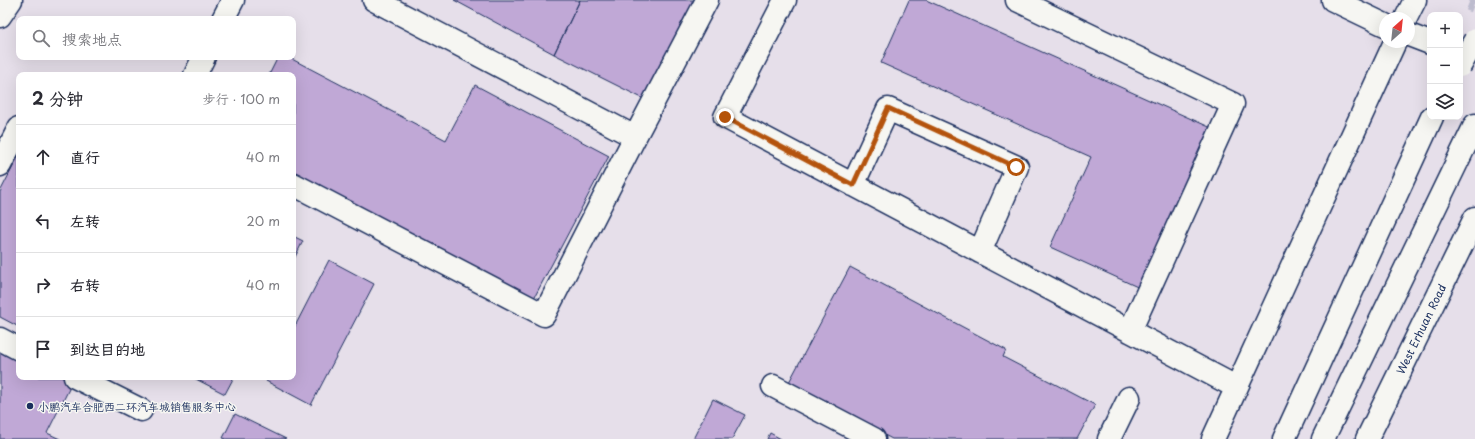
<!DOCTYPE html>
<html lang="zh">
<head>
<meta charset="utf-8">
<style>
  :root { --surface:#fff; --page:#f2f2f3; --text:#2b2b33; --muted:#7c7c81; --line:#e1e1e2 }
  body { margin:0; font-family:"Playpen Sans","LXGW WenKai TC",sans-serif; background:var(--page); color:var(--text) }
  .controls { position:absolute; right:12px; top:12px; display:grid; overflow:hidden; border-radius:8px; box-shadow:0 4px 16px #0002 }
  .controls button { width:36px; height:36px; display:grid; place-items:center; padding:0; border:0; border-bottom:1px solid var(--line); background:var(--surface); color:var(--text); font:20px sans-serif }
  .compass { position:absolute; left:1379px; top:12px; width:36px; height:36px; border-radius:50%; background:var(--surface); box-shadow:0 4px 16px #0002; rotate:27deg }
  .stop { position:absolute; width:12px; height:12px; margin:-9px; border:3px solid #b45309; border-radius:50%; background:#fff }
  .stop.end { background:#b45309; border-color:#fff; box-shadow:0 1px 4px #0008 }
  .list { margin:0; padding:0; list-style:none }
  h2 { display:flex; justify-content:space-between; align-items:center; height:52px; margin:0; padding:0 16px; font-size:17px }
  h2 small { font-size:13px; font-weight:400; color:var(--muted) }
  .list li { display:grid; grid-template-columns:26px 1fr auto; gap:12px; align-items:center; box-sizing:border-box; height:64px; padding:0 16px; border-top:1px solid var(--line) }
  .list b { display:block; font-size:15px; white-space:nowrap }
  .list em { font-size:13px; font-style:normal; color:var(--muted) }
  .icon { flex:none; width:22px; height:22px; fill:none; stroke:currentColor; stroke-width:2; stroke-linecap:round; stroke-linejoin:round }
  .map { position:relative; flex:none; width:1475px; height:439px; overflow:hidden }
  .search { position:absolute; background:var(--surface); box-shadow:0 4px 16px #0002; left:16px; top:16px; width:280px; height:44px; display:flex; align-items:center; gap:10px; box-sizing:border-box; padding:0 14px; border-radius:8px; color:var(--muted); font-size:15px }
  .panel { position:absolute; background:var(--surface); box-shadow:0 4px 16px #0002; left:16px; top:72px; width:280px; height:308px; border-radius:8px }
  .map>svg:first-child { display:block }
  .building { fill:#c0a8d6; stroke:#1b2f5e }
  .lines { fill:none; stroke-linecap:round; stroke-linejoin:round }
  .major-tunnel { stroke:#bdbcce; stroke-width:22; stroke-dasharray:22 11; stroke-linecap:butt }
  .minor-casing { stroke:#1b2f5e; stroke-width:25 }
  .major-casing { stroke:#1b2f5e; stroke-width:25 }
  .highway-casing { stroke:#1b2f5e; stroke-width:25 }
  .minor { stroke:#f6f6f2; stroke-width:22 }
  .major { stroke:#f6f6f2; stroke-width:22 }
  .highway { stroke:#f6f6f2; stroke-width:22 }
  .highway-bridge-casing { stroke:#1b2f5e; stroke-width:25; stroke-linecap:butt }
  .highway-bridge { stroke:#f6f6f2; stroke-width:22 }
  .route { stroke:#b45309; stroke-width:5 }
  .poi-dot { fill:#1b2f5e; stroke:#f6f6f2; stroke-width:1.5 }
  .labels { text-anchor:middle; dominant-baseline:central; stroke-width:3; stroke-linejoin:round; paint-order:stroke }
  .street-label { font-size:11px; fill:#1b2f5e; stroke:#f6f6f2 }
  .poi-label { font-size:11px; fill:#1b2f5e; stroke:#f6f6f2; text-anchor:start }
</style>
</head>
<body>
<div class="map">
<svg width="1475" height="439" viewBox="0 0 1475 439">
  <rect width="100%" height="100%" fill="#e6dfea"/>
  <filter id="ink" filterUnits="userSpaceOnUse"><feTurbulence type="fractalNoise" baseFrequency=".025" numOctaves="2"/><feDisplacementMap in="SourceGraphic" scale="8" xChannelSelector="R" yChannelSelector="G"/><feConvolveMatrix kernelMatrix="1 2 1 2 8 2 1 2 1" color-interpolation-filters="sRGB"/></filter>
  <g filter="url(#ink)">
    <!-- building -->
    <path class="building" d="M454,0h126l-26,54z
      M580,0h115l-49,100 -92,-46z
      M909,0h17l290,130 -72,160 -94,-43 41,-90 -210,-94z
      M278,57h10l158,83 29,-55 134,71 -75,142 -241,-127v-96h-24z
      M19,155v172l-19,-10v-125z
      M293,236l10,5 -10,20z
      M329,260l45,24 -63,121 -45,-24 2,-4h25v-47z
      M850,267l156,83 -3,7 92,48 -18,34h-185l-104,-55z
      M0,342l19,10v25h51l4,2 -27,54 13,6h-60z
      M192,377h42l-9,17z
      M713,399l32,16 -13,24h-39z
      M235,414l51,25h-60l-3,-1z
      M770,433l11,6h-14z"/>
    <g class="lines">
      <!-- major-tunnel -->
      <path class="major-tunnel" d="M1470,0l5,2"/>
      <defs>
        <path id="minor" d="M374,0l261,137 72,-137
          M785,0l-60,117 511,270
          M1017,0l216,104 -103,227
          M0,16l11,-16
          M1406,18l9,-18
          M223,19l10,-19
          M195,75l9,-18
          M0,165l19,-37
          M293,184l251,131 91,-178
          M853,185l35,-76 129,58 -37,85
          M0,339l19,10
          M75,377l66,33
          M773,386l101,53
          M1109,439l20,-41
          M1213,439l182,-397"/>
        <path id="major" d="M1333,0l52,25
          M1409,35l21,8"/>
        <path id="highway" d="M1284,439l148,-322
          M1323,439l152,-314
          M1367,439l108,-221"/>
      </defs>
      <!-- minor casing -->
      <use href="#minor" class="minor-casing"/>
      <!-- major casing -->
      <use href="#major" class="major-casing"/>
      <!-- highway casing -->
      <use href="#highway" class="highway-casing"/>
      <!-- minor -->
      <use href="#minor" class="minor"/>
      <!-- major -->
      <use href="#major" class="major"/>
      <!-- highway -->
      <use href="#highway" class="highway"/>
      <defs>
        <path id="highway-bridge" d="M1460,66l15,-26"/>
      </defs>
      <!-- highway-bridge casing -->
      <use href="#highway-bridge" class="highway-bridge-casing"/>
      <!-- highway-bridge -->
      <use href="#highway-bridge" class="highway-bridge"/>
    </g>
  </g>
  <g class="lines" filter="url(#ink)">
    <!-- route -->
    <path class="route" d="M725,117l128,68 35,-77 128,59"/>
  </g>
  <!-- markers -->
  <circle class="poi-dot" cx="30" cy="406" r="4"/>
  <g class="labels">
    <!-- street labels -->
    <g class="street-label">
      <text transform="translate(1421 329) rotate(-64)">West Erhuan Road</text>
    </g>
    <!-- poi labels -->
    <g class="poi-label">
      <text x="38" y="406">小鹏汽车合肥西二环汽车城销售服务中心</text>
    </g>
  </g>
</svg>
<div class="controls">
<button>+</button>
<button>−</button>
<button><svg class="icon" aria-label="layers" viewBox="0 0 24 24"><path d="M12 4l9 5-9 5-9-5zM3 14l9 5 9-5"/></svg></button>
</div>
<svg class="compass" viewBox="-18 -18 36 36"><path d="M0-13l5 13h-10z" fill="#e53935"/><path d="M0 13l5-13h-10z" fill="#7c7c81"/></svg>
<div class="stop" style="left:1016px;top:167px"></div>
<div class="stop end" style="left:725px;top:117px"></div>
<div class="search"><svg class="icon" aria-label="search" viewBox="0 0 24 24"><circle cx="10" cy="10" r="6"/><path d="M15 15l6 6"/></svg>搜索地点</div>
<section class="panel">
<h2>2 分钟<small>步行 · 100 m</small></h2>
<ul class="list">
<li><svg class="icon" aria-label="ahead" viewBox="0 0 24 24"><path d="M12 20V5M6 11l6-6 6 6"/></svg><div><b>直行</b></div><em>40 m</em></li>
<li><svg class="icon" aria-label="left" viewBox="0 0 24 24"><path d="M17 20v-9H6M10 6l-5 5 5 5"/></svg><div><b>左转</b></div><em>20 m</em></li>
<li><svg class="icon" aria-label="right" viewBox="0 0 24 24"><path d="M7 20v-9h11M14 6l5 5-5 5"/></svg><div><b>右转</b></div><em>40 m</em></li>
<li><svg class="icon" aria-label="arrive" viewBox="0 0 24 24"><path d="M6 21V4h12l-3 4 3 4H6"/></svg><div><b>到达目的地</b></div></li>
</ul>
</section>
</div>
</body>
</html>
